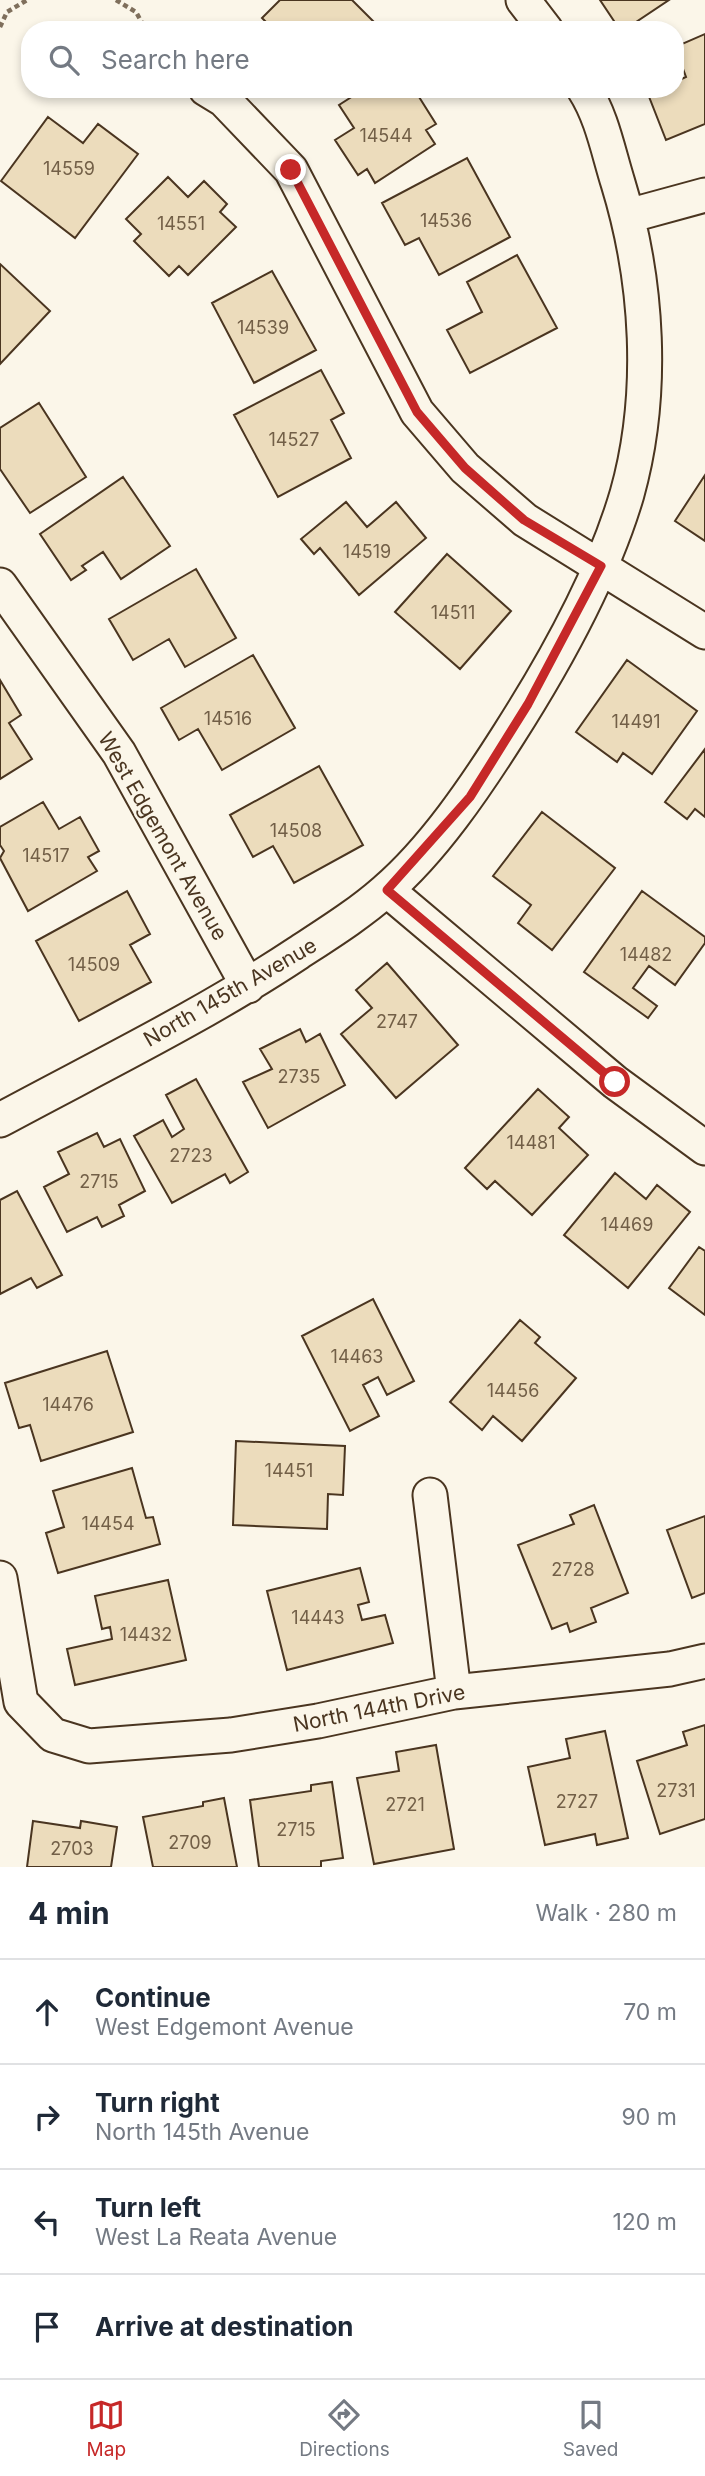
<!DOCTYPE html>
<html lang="en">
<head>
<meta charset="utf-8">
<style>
  :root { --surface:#fff; --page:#f6f6f7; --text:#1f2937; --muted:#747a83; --line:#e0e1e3; --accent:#c62828 }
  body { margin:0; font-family:Inter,sans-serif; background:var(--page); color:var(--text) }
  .stop { position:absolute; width:21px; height:21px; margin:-16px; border:5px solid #c62828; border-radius:50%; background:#fff }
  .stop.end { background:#c62828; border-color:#fff; box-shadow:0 2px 7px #0008 }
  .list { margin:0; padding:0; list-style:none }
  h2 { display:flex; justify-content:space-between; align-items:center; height:91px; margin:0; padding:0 28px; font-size:30px }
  h2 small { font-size:23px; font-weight:400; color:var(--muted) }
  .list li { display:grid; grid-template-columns:46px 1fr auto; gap:21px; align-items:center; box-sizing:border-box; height:105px; padding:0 28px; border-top:2px solid var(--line) }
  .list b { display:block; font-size:26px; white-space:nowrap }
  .list p { margin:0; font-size:23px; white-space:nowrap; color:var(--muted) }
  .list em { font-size:23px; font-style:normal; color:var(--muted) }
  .icon { flex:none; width:38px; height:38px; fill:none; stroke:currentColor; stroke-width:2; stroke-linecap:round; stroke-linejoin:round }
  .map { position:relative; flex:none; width:705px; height:1867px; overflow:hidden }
  .search { position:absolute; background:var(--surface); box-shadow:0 4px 10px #0003; left:21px; right:21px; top:21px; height:77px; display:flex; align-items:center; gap:18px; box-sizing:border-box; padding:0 24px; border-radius:28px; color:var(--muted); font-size:26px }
  .sheet { height:511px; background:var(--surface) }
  nav { display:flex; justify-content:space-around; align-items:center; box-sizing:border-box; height:98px; border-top:2px solid var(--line); background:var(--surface); font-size:19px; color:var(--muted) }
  nav a { display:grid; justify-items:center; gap:4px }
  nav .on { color:var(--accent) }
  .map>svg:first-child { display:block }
  .building { fill:#ecdcbc; stroke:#4a3520; stroke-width:2 }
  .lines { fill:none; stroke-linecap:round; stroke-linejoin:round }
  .minor-casing { stroke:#4a3520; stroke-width:37 }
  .path { stroke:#7f6f5c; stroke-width:4.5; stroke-dasharray:5 3.5; stroke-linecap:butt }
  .minor { stroke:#fbf6e9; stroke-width:33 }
  .route { stroke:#c62828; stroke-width:9 }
  .labels { text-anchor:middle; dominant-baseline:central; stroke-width:5; stroke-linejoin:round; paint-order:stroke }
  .number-label { font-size:18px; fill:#725f47 }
  .street-label { font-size:21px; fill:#4a3520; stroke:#fbf6e9 }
</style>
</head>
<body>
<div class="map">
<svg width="705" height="1867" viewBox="0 0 705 1867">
  <rect width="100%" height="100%" fill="#fbf6e9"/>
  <!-- building -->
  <path class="building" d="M280,0h72l25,25 -5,5h-98l-12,-12z
    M600,0h69l-45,30h-4z
    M705,34v90l-39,16 -20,-51h29v-7l11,-5 -11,-30z
    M364,89h50l22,35 -10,6 9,14 -60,39 -8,-14 -9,6 -23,-35 19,-12 -15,-23z
    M48,117l35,26 15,-19 40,30 -63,84 -74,-57z
    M467,158l43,79 -71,38 -20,-37 -14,7 -23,-42z
    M168,177l20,20 16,-16 23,23 -7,8 16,15 -48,48 -9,-9 -10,10 -35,-35 7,-7 -15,-15z
    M517,255l40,73 -87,45 -23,-43 35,-18 -15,-30z
    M0,264l50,47 -50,53z
    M272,271l44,79 -62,33 -42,-80z
    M321,370l23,43 -13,7 20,38 -73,39 -44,-82z
    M39,403l47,74 -56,36 -30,-44v-41z
    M705,475v66l-30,-20z
    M123,477l47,69 -49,33 -18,-27 -21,14 4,4 -15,10 -31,-46z
    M346,502l21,25 29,-25 30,36 -67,57 -39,-47 -6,6 -13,-15z
    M447,554l64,57 -51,58 -65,-57z
    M196,569l40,69 -51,29 -16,-28 -36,21 -24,-41z
    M253,655l42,73 -73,42 -24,-41 -19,11 -18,-32z
    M627,660l70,51 -45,63 -29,-21 -6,9 -41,-30z
    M0,680l21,35 -12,8 23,36 -32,20z
    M705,749v68l-10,-8 -8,10 -22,-17z
    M319,766l44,79 -69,38 -21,-37 -20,11 -23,-42z
    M43,802l16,27 21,-12 19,34 -11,6 9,14 -69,40 -28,-53 4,-7 -4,-6v-18z
    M542,812l73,56 -63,82 -34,-27 13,-18 -38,-29z
    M127,891l23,43 -20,11 21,37 -72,39 -43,-80z
    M642,891l63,46v6l-30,42 -26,-19 -16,22 24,18 -9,12 -64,-46z
    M387,963l71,82 -62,53 -55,-64 31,-26 -16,-18z
    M300,1029l6,13 14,-8 25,51 -77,43 -25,-46 29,-13 -12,-20z
    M196,1079l52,93 -18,11 -5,-9 -53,29 -38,-67 29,-16 9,17 12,-8 -18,-34z
    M538,1089l31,28 -10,11 29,27 -56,60 -37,-34 -8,8 -22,-21z
    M97,1133l7,14 16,-8 25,52 -26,14 5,11 -22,11 -5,-10 -30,15 -23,-45 25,-13 -11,-22z
    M615,1173l31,26 11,-14 33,27 -62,76 -64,-53z
    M17,1191l45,84 -25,13 -6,-10 -31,16v-94z
    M699,1247l6,4v64l-36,-27z
    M373,1299l41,82 -27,14 -9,-18 -15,8 16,31 -29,15 -48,-95z
    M520,1320l20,17 -5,6 41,35 -54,63 -29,-25 -11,14 -32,-28z
    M107,1351l26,81 -92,29 -11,-36 -11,3 -14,-45z
    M236,1441l109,5 -2,49 -15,-1 -1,35 -94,-4z
    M132,1468l14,50 7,-1 7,27 -102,29 -12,-40 18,-6 -11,-36z
    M594,1505l34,88 -37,15 5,14 -26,10 -3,-9 -15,6 -34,-84 56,-21 -4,-9z
    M705,1516v77l-13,5 -25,-68z
    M360,1568l9,34 -11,3 4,15 23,-5 8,28 -106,27 -20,-79z
    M168,1580l18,80 -111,25 -8,-36 45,-10 -2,-12 -8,2 -7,-33z
    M705,1725v94l-45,15 -23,-73 50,-16 -4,-13z
    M605,1731l23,107 -31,7 -2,-11 -50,11 -17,-78 42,-9 -4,-19z
    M436,1745l18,104 -80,15 -17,-86 42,-7 -3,-19z
    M332,1782l11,76 -22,3v6h-62l-9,-67 61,-9v-6z
    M224,1798l13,69h-84l-10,-50 60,-11v-4z
    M33,1821l47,7 1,-7 36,6 -6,40h-84z"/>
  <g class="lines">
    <defs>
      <path id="minor" d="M523,0l23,30
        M206,89l18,11 67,70 126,242 48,56 60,52 180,112
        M628,216l77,-21
        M0,585l119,168 129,233
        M387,890l228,192 90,66
        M0,1120c100,-54 203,-104 298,-167 29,-19 61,-39 87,-62 48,-41 91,-105 124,-157 46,-72 94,-158 118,-240 28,-100 21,-213 -9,-311 -10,-32 -16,-66 -34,-94
        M430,1495l24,197
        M0,1578l21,124 32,33 36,11 142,-11 87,-14 136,-29 216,-23 35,-8"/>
    </defs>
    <!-- minor casing -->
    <use href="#minor" class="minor-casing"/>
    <!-- path -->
    <path class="path" d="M116,0l20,12 10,18
      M0,27l7,-15 20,-12"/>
    <!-- minor -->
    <use href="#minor" class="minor"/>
  </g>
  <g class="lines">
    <!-- route -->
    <path class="route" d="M291,170l126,242 48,56 59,52 77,46 -73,138 -58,93 -83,93 228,192"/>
  </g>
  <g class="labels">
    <!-- number labels -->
    <g class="number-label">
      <text x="386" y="135">14544</text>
      <text x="69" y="168">14559</text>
      <text x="446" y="220">14536</text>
      <text x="181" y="223">14551</text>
      <text x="263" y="327">14539</text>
      <text x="294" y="439">14527</text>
      <text x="367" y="551">14519</text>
      <text x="453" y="612">14511</text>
      <text x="228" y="718">14516</text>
      <text x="636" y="721">14491</text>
      <text x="296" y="830">14508</text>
      <text x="46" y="855">14517</text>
      <text x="646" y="954">14482</text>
      <text x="94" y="964">14509</text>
      <text x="397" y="1021">2747</text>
      <text x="299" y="1076">2735</text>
      <text x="531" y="1142">14481</text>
      <text x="191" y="1155">2723</text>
      <text x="99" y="1181">2715</text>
      <text x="627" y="1224">14469</text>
      <text x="357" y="1356">14463</text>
      <text x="513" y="1390">14456</text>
      <text x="68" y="1404">14476</text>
      <text x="289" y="1470">14451</text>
      <text x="108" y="1523">14454</text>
      <text x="573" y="1569">2728</text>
      <text x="318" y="1617">14443</text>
      <text x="146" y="1634">14432</text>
      <text x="676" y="1790">2731</text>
      <text x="577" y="1801">2727</text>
      <text x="405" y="1804">2721</text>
      <text x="296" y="1829">2715</text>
      <text x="190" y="1842">2709</text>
      <text x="72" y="1848">2703</text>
    </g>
    <!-- street labels -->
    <g class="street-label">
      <text transform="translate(163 836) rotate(60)">West Edgemont Avenue</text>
      <text transform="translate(230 992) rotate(-30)">North 145th Avenue</text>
      <text transform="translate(379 1708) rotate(-11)">North 144th Drive</text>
    </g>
  </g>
</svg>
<div class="stop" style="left:615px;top:1082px"></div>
<div class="stop end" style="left:291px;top:170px"></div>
<div class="search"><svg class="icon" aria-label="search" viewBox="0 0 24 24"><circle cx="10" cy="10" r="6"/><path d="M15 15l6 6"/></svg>Search here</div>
</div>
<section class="sheet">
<h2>4 min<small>Walk · 280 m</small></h2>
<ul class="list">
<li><svg class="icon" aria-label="ahead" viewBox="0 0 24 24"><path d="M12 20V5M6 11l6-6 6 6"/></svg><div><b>Continue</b><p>West Edgemont Avenue</p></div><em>70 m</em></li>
<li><svg class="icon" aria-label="right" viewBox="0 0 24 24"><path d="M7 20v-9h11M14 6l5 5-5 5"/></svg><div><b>Turn right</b><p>North 145th Avenue</p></div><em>90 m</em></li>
<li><svg class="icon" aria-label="left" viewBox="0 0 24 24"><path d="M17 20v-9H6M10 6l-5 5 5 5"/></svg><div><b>Turn left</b><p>West La Reata Avenue</p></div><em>120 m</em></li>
<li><svg class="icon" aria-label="arrive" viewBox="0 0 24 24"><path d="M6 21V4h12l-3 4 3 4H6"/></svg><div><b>Arrive at destination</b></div></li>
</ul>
</section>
<nav>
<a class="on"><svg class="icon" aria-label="map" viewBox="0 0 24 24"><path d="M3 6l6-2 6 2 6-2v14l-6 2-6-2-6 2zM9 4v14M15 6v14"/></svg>Map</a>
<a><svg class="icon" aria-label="directions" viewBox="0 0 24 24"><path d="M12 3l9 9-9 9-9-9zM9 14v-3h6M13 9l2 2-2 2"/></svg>Directions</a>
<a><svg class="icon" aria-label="saved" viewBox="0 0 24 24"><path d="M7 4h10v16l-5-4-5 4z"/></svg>Saved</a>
</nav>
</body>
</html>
